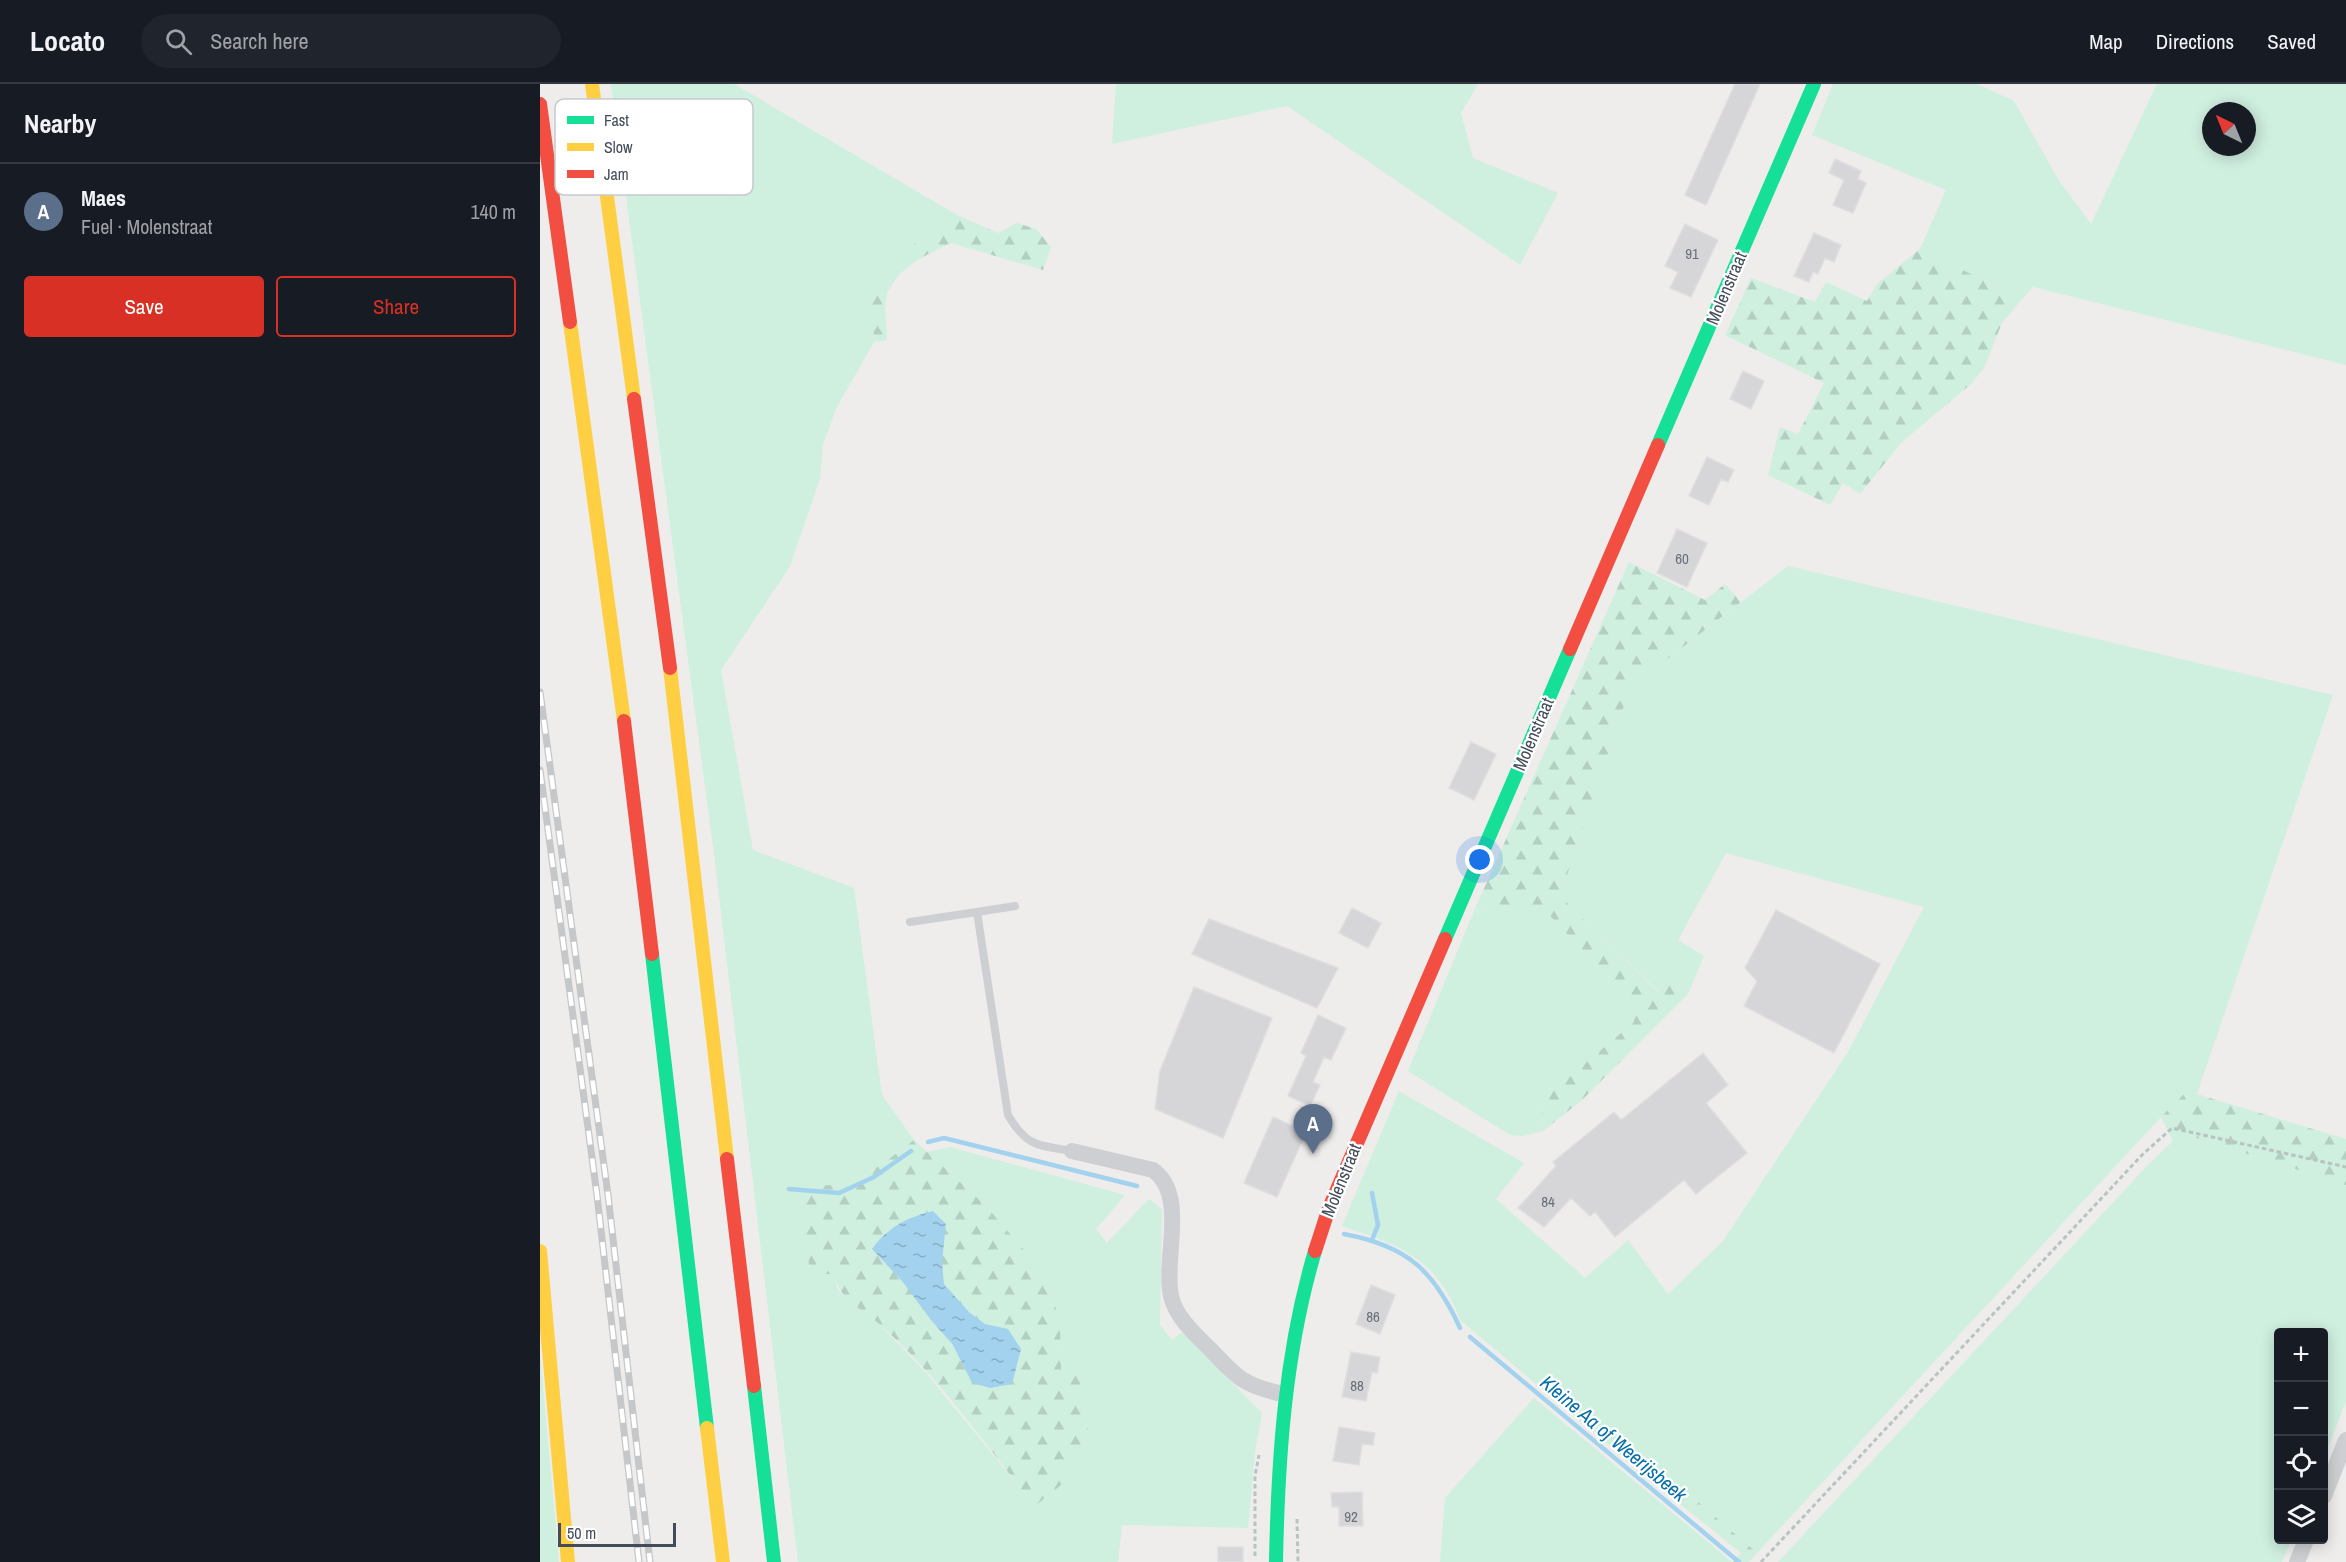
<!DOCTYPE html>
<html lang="en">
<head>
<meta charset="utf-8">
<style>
  :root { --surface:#171b24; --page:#20242c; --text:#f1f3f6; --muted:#9ea1a6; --line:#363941; --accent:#d93025 }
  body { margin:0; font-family:"Archivo Narrow",sans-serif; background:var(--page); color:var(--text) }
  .controls { position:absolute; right:18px; bottom:18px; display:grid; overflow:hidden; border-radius:6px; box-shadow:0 3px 15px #0003 }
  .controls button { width:54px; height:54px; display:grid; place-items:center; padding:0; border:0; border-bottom:2px solid var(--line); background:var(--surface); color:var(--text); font:30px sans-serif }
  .compass { position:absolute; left:1662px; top:18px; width:54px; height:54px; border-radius:50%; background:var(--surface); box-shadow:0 3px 15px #0003; rotate:317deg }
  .scale { position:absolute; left:18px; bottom:15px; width:118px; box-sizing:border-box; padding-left:6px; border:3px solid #434c5a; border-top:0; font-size:16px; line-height:21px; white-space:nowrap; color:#434c5a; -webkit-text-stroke:4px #fff; paint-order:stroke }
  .you { position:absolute; left:940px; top:776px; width:21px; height:21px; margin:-15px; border:4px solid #fff; border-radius:50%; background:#1a73e8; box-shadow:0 0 0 9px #1a73e833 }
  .badge { display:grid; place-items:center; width:39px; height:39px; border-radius:50%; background:var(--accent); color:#fff; font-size:20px; font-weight:700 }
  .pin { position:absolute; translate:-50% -50px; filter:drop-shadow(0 2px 3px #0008) }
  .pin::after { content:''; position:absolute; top:32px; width:21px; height:18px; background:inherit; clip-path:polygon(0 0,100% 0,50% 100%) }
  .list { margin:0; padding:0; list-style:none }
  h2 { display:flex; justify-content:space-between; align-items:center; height:78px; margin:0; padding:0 24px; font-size:26px }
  h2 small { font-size:20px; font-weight:400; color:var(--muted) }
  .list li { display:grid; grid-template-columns:39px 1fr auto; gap:18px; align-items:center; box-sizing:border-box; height:96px; padding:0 24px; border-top:2px solid var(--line) }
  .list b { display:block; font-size:22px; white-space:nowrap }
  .list p { margin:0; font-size:20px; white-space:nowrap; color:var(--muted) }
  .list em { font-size:20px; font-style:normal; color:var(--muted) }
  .actions { display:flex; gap:12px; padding:18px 24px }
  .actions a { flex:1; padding:14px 0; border:2px solid var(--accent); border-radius:6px; text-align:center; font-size:21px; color:var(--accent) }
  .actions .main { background:var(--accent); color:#fff }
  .icon { flex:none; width:33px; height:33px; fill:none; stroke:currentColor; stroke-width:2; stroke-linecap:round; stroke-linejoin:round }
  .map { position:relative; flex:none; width:1806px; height:1478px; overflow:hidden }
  header { display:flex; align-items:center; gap:36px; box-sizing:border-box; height:84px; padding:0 30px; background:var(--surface); border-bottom:2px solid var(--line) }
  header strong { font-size:28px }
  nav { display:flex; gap:33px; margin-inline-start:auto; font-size:21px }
  .search { width:420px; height:54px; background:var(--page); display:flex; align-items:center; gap:15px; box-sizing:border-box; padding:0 21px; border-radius:33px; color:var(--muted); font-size:22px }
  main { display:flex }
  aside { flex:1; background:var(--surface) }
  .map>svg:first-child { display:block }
  .green { fill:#cfefdf; fill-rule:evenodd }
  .forest { fill:url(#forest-firs) }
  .water { fill:url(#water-ripples) }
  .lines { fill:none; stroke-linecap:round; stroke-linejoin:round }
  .stream { stroke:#a2d2ed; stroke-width:4.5 }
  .building { fill:#d6d6d8; stroke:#dfdedf; stroke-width:1.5 }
  .path { stroke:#b8c3c2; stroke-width:3; stroke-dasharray:4.5 3; stroke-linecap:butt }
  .lane { stroke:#cdcfd2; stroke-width:8 }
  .street { stroke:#cdcfd2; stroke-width:16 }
  .fast { stroke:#16e098; stroke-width:14 }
  .slow { stroke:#ffcf43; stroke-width:14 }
  .jam { stroke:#f24e42; stroke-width:14 }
  .rail-casing { stroke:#c5c7c9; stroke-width:7 }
  .rail { stroke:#fff; stroke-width:4.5; stroke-dasharray:14; stroke-linecap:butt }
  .labels { text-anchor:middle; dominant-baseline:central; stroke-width:4.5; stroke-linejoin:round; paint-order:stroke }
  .number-label { font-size:15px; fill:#69707b }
  .street-label { font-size:18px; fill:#434c5a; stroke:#fff }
  .water-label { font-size:20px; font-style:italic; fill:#076fa9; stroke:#fff }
  .key { fill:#fff; stroke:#c7c9ce; stroke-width:1.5 }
  .key-label { font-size:16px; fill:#434c5a }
</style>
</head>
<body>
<header>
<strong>Locato</strong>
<div class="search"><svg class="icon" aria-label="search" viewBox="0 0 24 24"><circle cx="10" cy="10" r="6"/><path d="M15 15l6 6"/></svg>Search here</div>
<nav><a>Map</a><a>Directions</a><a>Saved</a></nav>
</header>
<main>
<aside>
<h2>Nearby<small></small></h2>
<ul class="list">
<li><span class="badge" style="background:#5c6f8a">A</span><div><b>Maes</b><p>Fuel · Molenstraat</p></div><em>140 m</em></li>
</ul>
<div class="actions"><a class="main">Save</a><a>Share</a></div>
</aside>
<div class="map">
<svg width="1806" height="1478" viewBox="0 0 1806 1478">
  <defs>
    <pattern id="forest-firs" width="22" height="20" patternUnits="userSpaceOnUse" patternTransform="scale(1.5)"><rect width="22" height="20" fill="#cfefdf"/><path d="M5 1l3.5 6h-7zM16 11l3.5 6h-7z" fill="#b3cfc2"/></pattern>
    <pattern id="water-ripples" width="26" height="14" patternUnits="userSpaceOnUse" patternTransform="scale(1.5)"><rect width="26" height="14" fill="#a2d2ed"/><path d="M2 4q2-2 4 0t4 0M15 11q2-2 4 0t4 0" fill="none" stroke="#86adc3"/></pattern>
  </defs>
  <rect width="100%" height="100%" fill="#eeedec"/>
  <!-- green -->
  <path class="green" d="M71,0h123l223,131 -47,32 -39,42 3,53 -37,65 -14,37 -3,35 -30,87 -69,104 32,180 101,38 28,207 32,45c-44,33 -55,46 -113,47l33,87 4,16 42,35 46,48 109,133 24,-47 20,-88 -18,-1 -1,-46 -9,-34 -27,-40 -39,-45 -58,-53 23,-5 175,48 -29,34 11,14 42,-44 13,10 -2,116 12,15 10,-8 80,81 -7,39 -7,76 -126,-3 -4,37h-320l-84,-708z
    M576,0h362l-17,29 12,45 85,35 -38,72 -233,-159 -175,38z
    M1293,0h144l37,17 44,78 33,45 66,-140h189v281l-313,-78 -11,12 -102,-50 26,-59 -134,-55zM1671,27h36v36h-36z
    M1248,482l545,129 -136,399 -10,-3 -26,26 -404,436 -84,-73 -9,11 -204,-171c-22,-61 -60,-75 -118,-94l57,-135 125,72 -28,36 89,79 43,-38 40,54 55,-53 125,-189 76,-145 -198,-54 -48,87 26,16 -16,38 -18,-18 -11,16 -99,-96 70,-208z
    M1003,824l87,95 4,19 -93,79 2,30 -20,5 -13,-1 -102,-64 66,-160z
    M1654,1053l152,48v216l-22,57v-126h-46v208h13l-9,22h-504l369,-396 26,-25z
    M0,1269l19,209h-19z
    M994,1314l198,164h-292l5,-64z"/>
  <!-- forest -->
  <path class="forest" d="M417,131l41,18 19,-10 19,6 15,18 -8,23 -92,-27c-25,12 -58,26 -65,55 -2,13 1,29 1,42l-13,2 -3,-53 39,-42z
    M1380,165l102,50 -20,24 -18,45 -13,16 -70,59 -41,51 -17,-11 -13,22 -62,-30 12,-48 18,7 26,-51 -99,-48 26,-57 64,24 11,-20 41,19 10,-17z
    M1089,478l76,38 20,-16 16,18 -111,86 -70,208 98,96 12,-16 18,18 -106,106 -39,31 -2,-30 93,-79 -4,-19 -87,-95 -69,3z
    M1647,1007l159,48v46l-152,-48 -21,4 -12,-24z
    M374,1056l71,65 39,45 27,40 9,33 1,47 18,1 11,72 -15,19 -16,-3 7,22 -31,25c-49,-60 -98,-132 -157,-183 -20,-17 -38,-23 -44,-49h-24l-9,-87c58,-1 69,-14 113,-47z
    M1133,1396l84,73 -8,9h-16l8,-9 -77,-62z"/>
  <!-- water -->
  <path class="water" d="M393,1127l13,13 -4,38 2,22 25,28 16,12 23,5 13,20 -9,35 -22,4 -18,-5 -19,-38 -22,-25 -29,-39 -30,-32c16,-22 36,-32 61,-38z"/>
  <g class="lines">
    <!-- stream -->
    <path class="stream" d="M388,1058l16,-4 193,48
      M249,1105l50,4 35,-16 37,-26
      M804,1150c64,12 90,37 116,94
      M832,1156l6,-15 -6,-32
      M930,1253l269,225"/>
  </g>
  <!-- building -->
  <path class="building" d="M1195,0h25l-54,121 -21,-10z
    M1295,75l26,12 -3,8 8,4 -13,30 -20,-8 11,-25 -15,-7z
    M1145,140l33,16 -27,57 -21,-9 8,-16 -13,-6z
    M1274,149l27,12 -7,17 -9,-4 -7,16 -5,-2 -4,10 -15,-6z
    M1203,287l21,10 -13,28 -21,-10z
    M1167,373l27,13 -6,12 -7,-3 -12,26 -20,-9z
    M1137,445l30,14 -20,44 -30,-14z
    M931,658l25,12 -22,46 -25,-12z
    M812,824l29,15 -13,25 -29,-15z
    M1236,826l104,54 -46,89 -90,-47 13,-25 -12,-13z
    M669,835l129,49 -21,40 -125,-54z
    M654,903l78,31 -49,120 -68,-29 5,-38z
    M778,931l28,13 -15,32 -7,-3 -11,25 7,3 -10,21 -22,-10 18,-40 -5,-3z
    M1163,969l25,32 -22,18 41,50 -51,41 -12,-14 -69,57 -20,-25 -5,4 -19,-18 -27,29 -26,-19 38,-42 -3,-4 61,-50 7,8z
    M733,1033l33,15 -29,65 -33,-14z
    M831,1201l24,10 -15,39 -24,-10z
    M811,1268l29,5 -3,16 -5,-1 -6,29 -24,-4z
    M799,1343l36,6 -2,12 -11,-1 -3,21 -26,-4z
    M822,1408l1,34h-24v-19h-7l-1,-14z
    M678,1463h25v15h-25z"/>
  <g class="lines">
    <!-- path -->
    <path class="path" d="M757,1435l1,43
      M715,1472v-80l4,-21
      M1221,1478l381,-407 30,-27 174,39"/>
    <!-- lane -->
    <path class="lane" d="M437,828l38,-6
      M370,838l67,-10 31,203c19,32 29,30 64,36"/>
    <!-- street -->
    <path class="street" d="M532,1067l81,19c35,25 10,87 18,126 5,22 25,39 40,54 26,28 34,36 72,44
      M1784,1412l22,-56
      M1757,1478l9,-22"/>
    <!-- fast -->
    <path class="fast" d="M1118,361l156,-361
      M905,855l125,-290
      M112,870l55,474
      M214,1302l20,176
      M736,1478c2,-105 9,-210 39,-311"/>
    <!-- slow -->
    <path class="slow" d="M52,0l42,315
      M30,238l54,399
      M130,584l57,491
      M0,1167l28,311
      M167,1344l16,134"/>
    <!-- jam -->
    <path class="jam" d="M0,20l30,218
      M94,315l36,269
      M1030,565l88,-204
      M84,637l28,233
      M187,1075l27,227
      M775,1167l14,-43 116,-269"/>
    <defs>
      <path id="rail" d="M0,608l68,503 42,367
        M0,686l57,425 42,367"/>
    </defs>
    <!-- rail casing -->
    <use href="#rail" class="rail-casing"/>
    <!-- rail -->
    <use href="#rail" class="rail"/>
  </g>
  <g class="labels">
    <!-- number labels -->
    <g class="number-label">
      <text x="1152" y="169">91</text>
      <text x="1142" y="474">60</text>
      <text x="1008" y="1117">84</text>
      <text x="833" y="1232">86</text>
      <text x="817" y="1301">88</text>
      <text x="811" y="1432">92</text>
    </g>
    <!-- street labels -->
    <g class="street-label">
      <text transform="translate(1186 204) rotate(-67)">Molenstraat</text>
      <text transform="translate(993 650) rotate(-67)">Molenstraat</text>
      <text transform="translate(801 1096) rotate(-68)">Molenstraat</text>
    </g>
    <!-- water labels -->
    <g class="water-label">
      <text transform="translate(1074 1354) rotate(40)">Kleine Aa of Weerijsbeek</text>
    </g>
  </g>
  <!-- legend -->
  <rect x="15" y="15" width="198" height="96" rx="9" class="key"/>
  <rect x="27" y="32" width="27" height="8" fill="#16e098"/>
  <rect x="27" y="59" width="27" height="8" fill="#ffcf43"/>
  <rect x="27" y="86" width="27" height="8" fill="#f24e42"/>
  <g class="key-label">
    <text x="64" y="42">Fast</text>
    <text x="64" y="69">Slow</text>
    <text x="64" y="96">Jam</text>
  </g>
</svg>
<div class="controls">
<button>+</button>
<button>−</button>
<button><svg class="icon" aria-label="locate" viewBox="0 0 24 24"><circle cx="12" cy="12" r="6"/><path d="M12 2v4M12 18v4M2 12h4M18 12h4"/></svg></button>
<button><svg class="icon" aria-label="layers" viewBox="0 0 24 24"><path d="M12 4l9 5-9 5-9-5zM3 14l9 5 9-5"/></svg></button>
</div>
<svg class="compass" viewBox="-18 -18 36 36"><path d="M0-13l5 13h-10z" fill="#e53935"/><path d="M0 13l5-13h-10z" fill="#9ea1a6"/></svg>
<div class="scale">50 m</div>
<div class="you"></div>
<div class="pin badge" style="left:773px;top:1070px;background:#5c6f8a">A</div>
</div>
</main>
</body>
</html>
